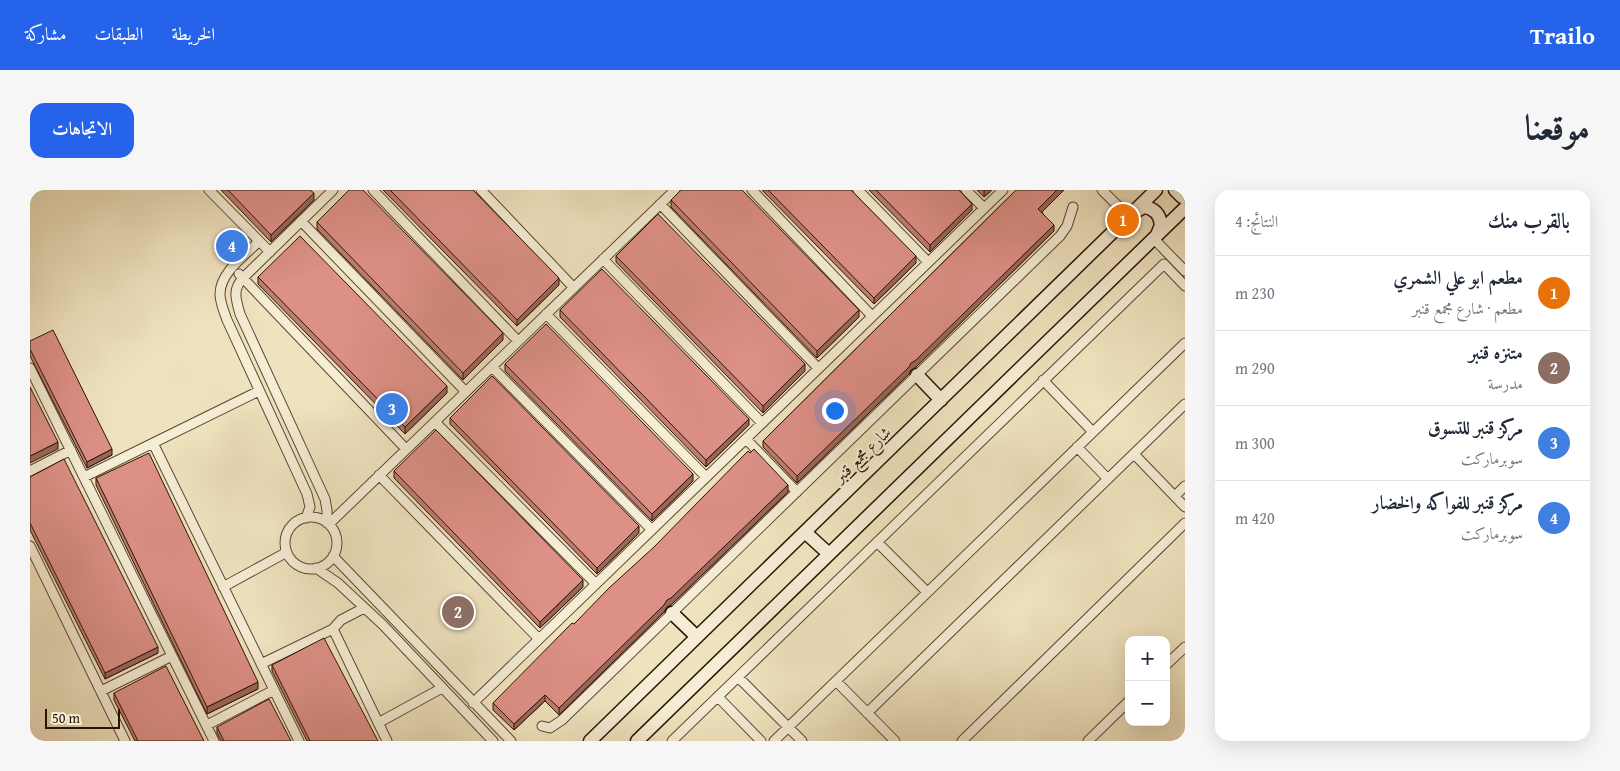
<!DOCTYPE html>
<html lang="ar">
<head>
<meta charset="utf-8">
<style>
  :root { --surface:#fff; --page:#f6f6f7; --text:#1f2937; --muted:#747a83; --line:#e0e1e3; --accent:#2563eb }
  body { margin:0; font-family:"Gentium Book Plus",Amiri,serif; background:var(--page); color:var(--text); direction:rtl }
  .controls { position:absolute; right:15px; bottom:15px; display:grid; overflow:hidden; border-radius:10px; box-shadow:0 5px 20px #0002 }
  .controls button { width:45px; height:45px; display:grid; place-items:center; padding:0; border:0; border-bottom:1px solid var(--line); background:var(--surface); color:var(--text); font:25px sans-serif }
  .scale { position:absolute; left:15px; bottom:12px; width:75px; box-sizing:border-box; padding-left:5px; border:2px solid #2b1401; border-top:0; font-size:14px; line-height:18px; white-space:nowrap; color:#2b1401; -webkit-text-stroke:4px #f5edd5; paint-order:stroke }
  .you { position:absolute; left:804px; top:220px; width:18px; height:18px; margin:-12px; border:4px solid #fff; border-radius:50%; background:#1a73e8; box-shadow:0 0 0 8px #1a73e833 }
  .badge { display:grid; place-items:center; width:32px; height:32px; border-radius:50%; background:var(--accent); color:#fff; font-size:16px; font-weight:700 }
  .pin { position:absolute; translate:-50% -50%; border:2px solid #fff; box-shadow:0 1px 5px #0006 }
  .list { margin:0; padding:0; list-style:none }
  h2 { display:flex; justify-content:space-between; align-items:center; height:65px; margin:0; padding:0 20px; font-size:21px }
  h2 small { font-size:16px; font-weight:400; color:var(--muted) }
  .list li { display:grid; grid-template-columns:32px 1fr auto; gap:15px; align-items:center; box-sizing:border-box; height:75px; padding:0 20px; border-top:1px solid var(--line) }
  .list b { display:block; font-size:19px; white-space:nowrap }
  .list p { margin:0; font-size:16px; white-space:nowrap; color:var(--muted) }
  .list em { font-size:16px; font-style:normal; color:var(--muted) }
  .map { position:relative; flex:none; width:1155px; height:551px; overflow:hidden; direction:ltr; border-radius:15px }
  header { display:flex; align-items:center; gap:30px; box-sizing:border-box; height:70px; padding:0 25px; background:var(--accent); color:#fff }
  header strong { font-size:24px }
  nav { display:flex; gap:28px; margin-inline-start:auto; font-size:18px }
  .intro { display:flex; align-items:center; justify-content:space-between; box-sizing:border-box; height:120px; padding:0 30px }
  h1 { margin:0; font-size:35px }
  .button { padding:12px 22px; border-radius:15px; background:var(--accent); color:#fff; font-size:18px; font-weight:700 }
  main { display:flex; gap:30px; padding:0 30px }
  aside { flex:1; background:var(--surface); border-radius:15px; box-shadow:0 5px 20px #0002 }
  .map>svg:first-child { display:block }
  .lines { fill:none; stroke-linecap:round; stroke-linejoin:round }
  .minor-casing { stroke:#5c4830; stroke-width:11 }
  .secondary-casing { stroke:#2b1401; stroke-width:15 }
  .minor { stroke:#f5edd5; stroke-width:9 }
  .secondary { stroke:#f5edd5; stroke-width:12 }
  .wall { fill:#be7c73; stroke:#2b1401 }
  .shaded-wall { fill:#9b655e; stroke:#2b1401 }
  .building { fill:#dd9086; stroke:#2b1401 }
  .labels { text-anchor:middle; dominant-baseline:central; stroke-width:5; stroke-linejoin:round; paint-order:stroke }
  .street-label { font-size:16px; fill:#2b1401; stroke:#f5edd5 }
</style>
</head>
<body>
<header>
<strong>Trailo</strong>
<nav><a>الخريطة</a><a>الطبقات</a><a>مشاركة</a></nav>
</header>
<div class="intro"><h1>موقعنا</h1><a class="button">الاتجاهات</a></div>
<main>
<aside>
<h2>بالقرب منك<small>النتائج: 4</small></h2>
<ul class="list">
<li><span class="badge" style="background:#e8710a">1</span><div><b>مطعم ابو علي الشمري</b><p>مطعم · شارع مجمع قنبر</p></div><em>230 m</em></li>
<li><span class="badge" style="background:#8d6e63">2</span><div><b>متنزه قنبر</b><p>مدرسة</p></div><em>290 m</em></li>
<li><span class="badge" style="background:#3f7fe0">3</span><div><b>مركز قنبر للتسوق</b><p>سوبرماركت</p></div><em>300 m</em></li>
<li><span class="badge" style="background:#3f7fe0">4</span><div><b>مركز قنبر للفواكه والخضار</b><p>سوبرماركت</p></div><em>420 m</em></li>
</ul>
</aside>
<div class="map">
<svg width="1155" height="551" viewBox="0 0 1155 551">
  <rect width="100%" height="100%" fill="#efe3bf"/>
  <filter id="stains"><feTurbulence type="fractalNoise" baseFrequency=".004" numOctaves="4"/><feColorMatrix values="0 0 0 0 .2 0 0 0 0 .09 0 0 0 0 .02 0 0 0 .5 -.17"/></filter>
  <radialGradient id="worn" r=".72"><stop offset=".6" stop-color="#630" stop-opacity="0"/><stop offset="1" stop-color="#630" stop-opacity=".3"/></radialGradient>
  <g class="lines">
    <defs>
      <path id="minor" d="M179,0l61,62
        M343,0l145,151
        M451,0l93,98
        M722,0l120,126
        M828,0l70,72
        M936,0l18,18
        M1072,0l27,27
        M630,14l158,164
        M271,31l165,171
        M1124,49l31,32
        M229,51c-13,14 -39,31 -39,53 0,8 4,18 7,26l80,174 3,13 -4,11
        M573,69l159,164
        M209,84l167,175
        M516,124l160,163
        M462,177l160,163
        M0,178l184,373
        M1013,190l50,52
        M405,232l161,162
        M716,249l51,53
        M123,253l146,298
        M1047,257l31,32
        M1104,264l51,53
        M0,281l41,-21
        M349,285l160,164
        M54,287l175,-86
        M1145,306l10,-10
        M255 353a26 26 0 1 1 52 0a26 26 0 1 1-52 0Z
        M297,333v-13l-2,-11 -85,-185c-4,-15 -8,-24 3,-36l90,-88
        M299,334l346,-334
        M847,352l50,50
        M0,356l95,195
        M303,366l178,185
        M286,378l22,15 45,42 110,116
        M193,397l64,-35
        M303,439l54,112
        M231,474l72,-35 8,-9 23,-12
        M1136,475l19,-18
        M708,487l64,64
        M806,491l59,60
        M71,501l71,-35
        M688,507l43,44
        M443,513l530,-513
        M837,523l318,-309
        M348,533l64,-35
        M177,535l67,-35
        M512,536l8,2 12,-8 498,-484 7,-10 6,-19
        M642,551l492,-477 21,22
        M744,551l411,-398
        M932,551l223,-218
        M1058,551l41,-40"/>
      <path id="secondary" d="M1145,0l7,7 3,1
        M1105,22l9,-5c10,1 16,7 17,18l-4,10
        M887,185l24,25
        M776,343l23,21
        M642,423l25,24
        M560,551l566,-551
        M607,551l548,-533"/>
    </defs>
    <!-- minor casing -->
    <use href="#minor" class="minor-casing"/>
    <!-- secondary casing -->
    <use href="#secondary" class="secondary-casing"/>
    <!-- minor -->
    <use href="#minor" class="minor"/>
    <!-- secondary -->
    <use href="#secondary" class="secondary"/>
  </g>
  <!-- wall -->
  <path class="wall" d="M191,0h89l4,10 -43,42z
    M353,0h90l86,95 -42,41z
    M732,0h89l65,73 -42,41z
    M839,0h90l13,20 -42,42z
    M947,0h15l-8,7z
    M986,0h48l-22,22 12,19 -138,136 -5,3 -2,4 -112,109 -34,-36v-6z
    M641,10l188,117 -42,41 -146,-151z
    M287,32l186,118 -40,40 -146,-151z
    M586,66l189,115 -42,42 -147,-151z
    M228,87l189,116 -42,41 -147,-150z
    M530,120l189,115 -43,42 -146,-150z
    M0,151l82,114 -25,13 -57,-112z
    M475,174l188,117 -41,40 -147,-150z
    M420,228l189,115 -42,41 -147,-150z
    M364,281l189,116 -43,41 -146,-150z
    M0,287l128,176 -53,26 -75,-149z
    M66,288l162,211 -51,25 -111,-229z
    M758,302l-117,113 -4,2 -3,5 -105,103 -14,-14 -31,29 -21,-20v-7z
    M242,475l106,76h-71l-35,-70z
    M84,503l90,48h-69l-21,-41z
    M187,537l74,14h-70l-4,-8z"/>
  <!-- shaded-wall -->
  <path class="shaded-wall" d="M955,0h7l-8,7v-6z
    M1027,0h7l-26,26v-7z
    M284,3v7l-43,42v-7z
    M942,14v6l-42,42v-7z
    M1024,35v6l-138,136 -5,3 -2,4 -112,109v-7l114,-113z
    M886,66v7l-42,41v-6z
    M529,88v7l-42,41v-6z
    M829,120v7l-42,41v-7z
    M473,143v7l-40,40v-7z
    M775,174v7l-42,42v-7z
    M417,196v7l-42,41v-7z
    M719,229v6l-43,42v-7z
    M28,252v7l-28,14v-7z
    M82,259v6l-25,13v-6z
    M663,284v7l-41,40v-7z
    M758,295v7l-117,113 -4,2 -3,5 -105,103v-7l108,-108z
    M609,336v7l-42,41v-6z
    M553,390v7l-43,41v-6z
    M128,457v6l-53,26v-6z
    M228,492v7l-51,25v-7z
    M515,505v6l-31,29v-6z"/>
  <!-- building -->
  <path class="building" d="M198,0h82l4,3 -43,42z
    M319,0h14l140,143 -40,40 -146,-151z
    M360,0h83l86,88 -42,42z
    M651,0h61l117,120 -42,41 -146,-151z
    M738,0h83l65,66 -42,42z
    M846,0h83l13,14 -42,41z
    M986,0h41l-19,19 16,16 -138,135 -5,3 -2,4 -112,109 -34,-35z
    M628,24l147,150 -42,42 -147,-150z
    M270,46l147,150 -42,41 -147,-150z
    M572,79l147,150 -43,41 -146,-150z
    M516,134l147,150 -41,40 -147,-150z
    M23,140l59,119 -25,13 -57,-113v-8z
    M462,186l147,150 -42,42 -147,-150z
    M0,197l28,55 -28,14z
    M406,240l147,150 -43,42 -146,-151z
    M724,259l34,36 -117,113 -4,2 -3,5 -105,103 -14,-13 -31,29 -21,-21 79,-80 2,1 35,-36 45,-41 94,-96 2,2z
    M119,263l109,229 -51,25 -111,-229z
    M34,269l94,188 -53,26 -75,-150v-46z
    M294,448l54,103h-68l-38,-76z
    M136,476l38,75h-66l-24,-48z
    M239,509l22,42h-67l-7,-14z"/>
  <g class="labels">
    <!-- street labels -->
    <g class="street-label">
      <text transform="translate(832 264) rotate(-44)">شارع مجمع قنبر</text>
    </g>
  </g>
  <rect width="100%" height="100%" filter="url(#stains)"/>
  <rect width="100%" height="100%" fill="url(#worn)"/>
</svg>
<div class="controls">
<button>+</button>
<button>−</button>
</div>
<div class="scale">50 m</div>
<div class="you"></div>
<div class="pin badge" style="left:1093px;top:30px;background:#e8710a">1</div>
<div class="pin badge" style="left:428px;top:422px;background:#8d6e63">2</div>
<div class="pin badge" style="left:362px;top:219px;background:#3f7fe0">3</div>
<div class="pin badge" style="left:202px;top:56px;background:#3f7fe0">4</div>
</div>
</main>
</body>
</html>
